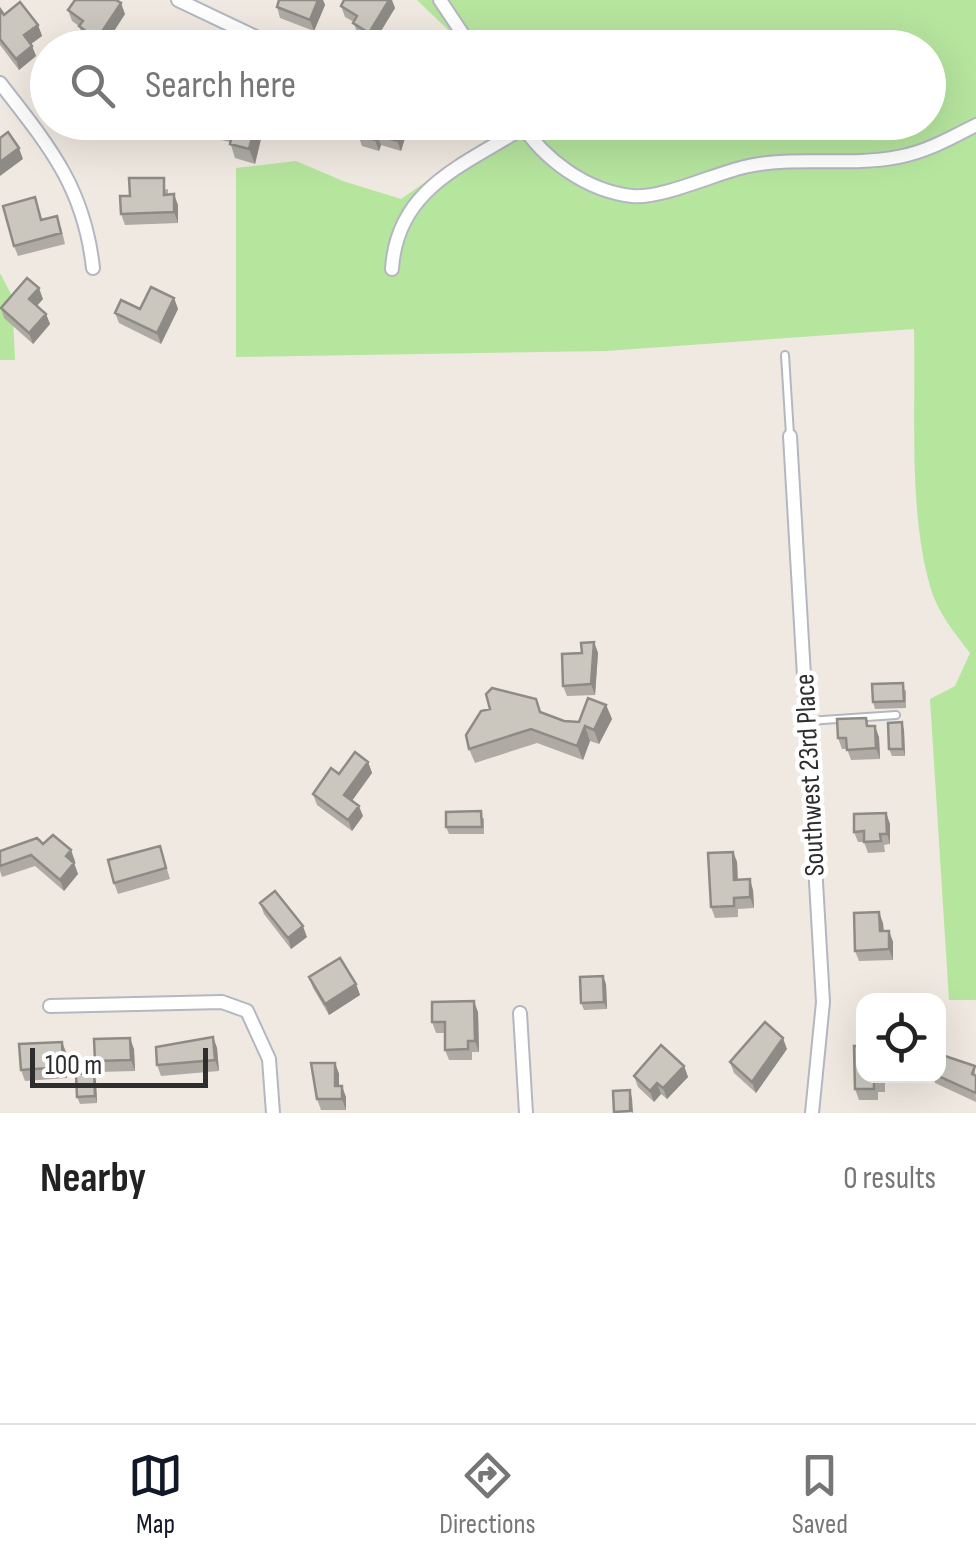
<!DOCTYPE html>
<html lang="en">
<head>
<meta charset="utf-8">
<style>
  :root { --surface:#fff; --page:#f6f6f6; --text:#222; --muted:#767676; --line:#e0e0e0; --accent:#111827 }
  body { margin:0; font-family:"Sofia Sans Condensed",sans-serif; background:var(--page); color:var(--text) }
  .controls { position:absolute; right:30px; bottom:30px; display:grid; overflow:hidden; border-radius:20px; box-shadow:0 10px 40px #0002 }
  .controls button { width:90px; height:90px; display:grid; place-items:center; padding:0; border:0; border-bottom:2px solid var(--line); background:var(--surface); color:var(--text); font:50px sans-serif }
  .scale { position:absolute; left:30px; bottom:25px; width:178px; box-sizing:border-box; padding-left:10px; border:5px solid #2e2e2e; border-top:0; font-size:28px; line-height:35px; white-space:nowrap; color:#2e2e2e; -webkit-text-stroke:8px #fff; paint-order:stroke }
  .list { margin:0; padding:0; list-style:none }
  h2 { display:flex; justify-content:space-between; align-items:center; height:130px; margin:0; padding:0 40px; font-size:42px }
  h2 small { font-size:32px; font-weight:400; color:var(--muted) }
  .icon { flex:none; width:55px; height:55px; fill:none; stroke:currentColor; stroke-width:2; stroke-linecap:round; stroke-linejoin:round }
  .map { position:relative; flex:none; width:976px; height:1113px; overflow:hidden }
  .search { position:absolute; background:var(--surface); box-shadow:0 10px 40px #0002; left:30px; right:30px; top:30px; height:110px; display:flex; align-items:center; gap:25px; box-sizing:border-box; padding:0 35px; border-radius:55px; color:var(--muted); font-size:38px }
  .sheet { height:310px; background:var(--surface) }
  nav { display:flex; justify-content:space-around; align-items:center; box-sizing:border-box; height:140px; border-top:2px solid var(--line); background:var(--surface); font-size:28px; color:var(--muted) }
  nav a { display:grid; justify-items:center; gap:5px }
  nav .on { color:var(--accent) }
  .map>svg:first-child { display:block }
  .green { fill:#b6e59e }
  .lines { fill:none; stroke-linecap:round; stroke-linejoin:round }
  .lane-casing { stroke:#b4b7c1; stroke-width:10 }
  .street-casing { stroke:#b4b7c1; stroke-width:16 }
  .lane { stroke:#fff; stroke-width:6 }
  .street { stroke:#fff; stroke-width:12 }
  .wall { fill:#afaba4 }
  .shaded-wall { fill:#8e8b86 }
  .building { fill:#cbc7bf; stroke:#8e8b86; stroke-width:2.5 }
  .labels { text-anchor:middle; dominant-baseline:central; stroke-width:9; stroke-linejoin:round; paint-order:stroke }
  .street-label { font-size:28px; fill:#2e2e2e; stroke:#fff }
</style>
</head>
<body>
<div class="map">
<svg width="976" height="1113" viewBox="0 0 976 1113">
  <rect width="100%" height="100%" fill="#efe9e1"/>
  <!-- green -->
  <path class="green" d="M417,0h559v1000h-27l-19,-301 25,-13 15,-33c-16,-21 -33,-41 -40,-67 -22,-77 -14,-177 -16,-257l-308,22 -370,6v-189l60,-7 47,20 58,18 105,-73 -1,-3 423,-1v-74l-462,-1z
    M0,273l12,23 3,64h-15z"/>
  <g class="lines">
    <defs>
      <path id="lane" d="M785,355l5,80
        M808,721l88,-6"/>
      <path id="street" d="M178,0l101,48
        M440,0l32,48
        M0,83c49,63 84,104 93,185
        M520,122c24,38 67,69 112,74 29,3 82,-22 112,-29 50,-12 103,0 154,-10 28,-5 53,-19 78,-32
        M392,269c5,-80 70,-103 131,-141
        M790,436l33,566 -11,111
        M50,1006l172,-4 25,9 22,48 4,54
        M520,1013l6,100"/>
    </defs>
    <!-- lane casing -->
    <use href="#lane" class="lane-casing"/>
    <!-- street casing -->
    <use href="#street" class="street-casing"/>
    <!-- lane -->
    <use href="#lane" class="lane"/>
    <!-- street -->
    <use href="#street" class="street"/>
  </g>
  <!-- wall -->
  <path class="wall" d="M279,0h44l2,5 -11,26 -34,-13 -3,-11z
    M341,6l54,2 -22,36 -16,-10 -3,-12 -9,-5z
    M0,9l4,6 34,10 4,11 -11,8 5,12 -17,14 -19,-25z
    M68,10l57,4 -22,34h-5l-15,-11 -4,-11 -7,-5z
    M159,122h45l-3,15 -41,-12z
    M208,122h57l-10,42 -20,-6 -5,-16 -17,-4z
    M376,125h33l-8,26 -20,-6 -2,6 -17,-5 -4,-11z
    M168,189v6l10,10v18l-53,2 -4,-11 9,-18z
    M35,197l7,23 19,7 4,17 -47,12 -4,-10z
    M174,298l4,11 -17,35 -42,-21 -4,-10 25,-4z
    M43,299l-6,7 9,8 4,10 -17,20 -29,-26 -3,-10z
    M594,642l4,11 -3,42 -28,1 -4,-10 19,-33z
    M906,690v18l-31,1 -2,-7z
    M536,699l5,14 23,8 15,1 27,-17 6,14 -13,25 -9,-3 -7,19 -46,-17 -62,20 -6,-14z
    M869,726l10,11 1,22 -29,1 -4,-11h-5l-4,-11z
    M904,730l1,26h-13l-3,-7z
    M368,762l4,11 -20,28 11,15 -11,15 -35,-26 -4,-11 26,-20z
    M886,813l4,11v20l-6,1 1,7 -17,1 -4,-11h-6l-4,-10z
    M484,818v16h-35l-3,-7z
    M160,846l10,33 -52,15 -4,-11z
    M0,851l75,10 -1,2 4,11 -14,17 -29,-25 -33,11 -2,-6z
    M733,852l4,10 1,18 15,10 1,18 -16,1v8l-23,1 -4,-11z
    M260,903l47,34 -16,12 -27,-35z
    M883,923l1,8h5l4,11v18l-34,1 -4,-10z
    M309,977l47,7 4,11 -31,20 -16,-27z
    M606,984l1,25 -23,1 -3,-7z
    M478,1012l1,40h-7v8h-23l-4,-10v-17h-9l-4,-11z
    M213,1037l4,11 2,23 -58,5 -4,-11z
    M134,1049l1,22 -37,1 -3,-11z
    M787,1049l-31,44 -22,-20 -4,-11z
    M66,1052l1,26 -42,3 -4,-11z
    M335,1063l4,11v12l7,11v13h-25l-4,-11z
    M684,1066l4,11 -21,22 -6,-5 -7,8 -16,-15 -4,-11z
    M975,1066l1,36 -41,-19 -3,-7h6z
    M864,1076h18l3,6v10h-7v8h-19l-4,-11z
    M96,1081l1,22 -17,1 -3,-7z"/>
  <!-- shaded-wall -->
  <path class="shaded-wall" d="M318,0h5l2,5 -11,26 -4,-11z
    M389,0h3l3,8 -22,36 -4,-11z
    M121,3l4,11 -22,34h-3l-3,-9z
    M38,25l4,11 -14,10 -4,-11z
    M32,46l4,10 -17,14 -3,-11z
    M195,122h9l-3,15z
    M256,122h9l-10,42 -6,-15z
    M403,122h5l1,3 -8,26 -4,-10z
    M377,135l4,10 -2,6 -4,-11z
    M19,148l4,11 -23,17v-14z
    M174,194l4,11v18l-4,-11z
    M39,288l4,11 -10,11 -4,-11z
    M174,298l4,11 -17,35 -4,-11z
    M46,314l4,10 -17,20 -4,-11z
    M594,642l4,11 -3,42 -4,-11z
    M606,705l6,14 -13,25 -5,-14z
    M902,722l2,8 1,26 -2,-7z
    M585,726l5,15 -7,19 -6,-14z
    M875,726l4,11 1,22 -4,-11z
    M368,762l4,11 -24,33 -4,-11z
    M359,806l4,10 -11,15 -4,-11z
    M886,813l4,11v20l-3,-10z
    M71,850l4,11 -5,6 -4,-11z
    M733,852l4,10 1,29 -4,-11z
    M74,863l4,11 -14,17 -4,-11z
    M750,879l3,11 1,18 -4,-11z
    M879,912l4,11 1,19 -4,-11z
    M303,926l4,11 -16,12 -3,-11z
    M889,931l4,11v18l-4,-11z
    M603,976l3,8 1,25 -3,-7z
    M356,984l4,11 -31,20 -4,-11z
    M474,1001l4,11 1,40 -4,-11z
    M213,1037l4,11 2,23 -4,-11z
    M130,1038l4,11 1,22 -4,-11z
    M783,1038l4,11 -31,44 -4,-11z
    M62,1042l4,10 1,26 -4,-11z
    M335,1063l4,11v23l-4,-11z
    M684,1066l4,11 -21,22 -4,-11z
    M94,1073l2,8 1,22 -2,-7z
    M657,1083l4,11 -7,8 -4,-11z
    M342,1086l4,11v13l-4,-11z
    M630,1090l2,8 1,15 -3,-2z"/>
  <!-- building -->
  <path class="building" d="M75,0h41l5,3 -24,36 -18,-13 4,-5 -15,-11z
    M279,0h39l-8,20 -33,-13z
    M344,0h45l-20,33 -16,-10 4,-7 -16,-10z
    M20,2l18,23 -14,10 8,11 -16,13 -16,-20v-30l4,6z
    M208,122h48l-7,27 -19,-5 3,-14z
    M362,122l14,3 1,-3h26l-6,19 -20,-6 -2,5 -17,-5z
    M8,132l11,16 -19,14v-24z
    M129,178h35v17l10,-1v18l-53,2 -1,-18h10z
    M35,197l6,23 16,-4 4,17 -47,13 -11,-40z
    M27,278l12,10 -10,11 17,15 -17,19 -28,-25z
    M151,287l23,11 -17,35 -42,-20 6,-13 19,9z
    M594,642l-3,42 -28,2 -1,-32 20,-1 -1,-10z
    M903,683l1,18 -31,1 -1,-18z
    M492,688l44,11 4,13 24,9 15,1 9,-24 18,7 -12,25 -9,-4 -8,20 -46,-17 -62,20 -3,-14 15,-24 9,-2 -4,-15z
    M866,718l1,8h8l1,22 -29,2 -1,-12h-8l-1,-19z
    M902,722l1,27h-14l-1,-26z
    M355,752l13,10 -24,33 15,11 -11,14 -35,-26 18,-26 8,6z
    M481,811l1,16h-36v-15z
    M886,813l1,21h-7l1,7 -17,1v-11l-10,1v-18z
    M53,835l18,15 -5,6 8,7 -14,17 -29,-25 -31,11v-15l37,-13 6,6z
    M160,846l6,22 -52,15 -6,-23z
    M733,852l1,28 16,-1v18l-16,1v8l-23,1 -3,-54z
    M275,891l28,35 -15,12 -28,-35z
    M879,912l1,19h9v18l-34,2 -1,-38z
    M340,958l16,26 -31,20 -16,-27z
    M603,976l1,26 -23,1 -1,-26z
    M474,1001l1,40h-7v8l-23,1v-28h-13v-20z
    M765,1022l18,16 -31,44 -22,-20z
    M213,1037l2,23 -58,5 -1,-18z
    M130,1038l1,22 -36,1 -1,-22z
    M62,1042l1,25 -42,3 -2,-26z
    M661,1045l23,21 -21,22 -6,-5 -7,8 -16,-15z
    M854,1046h10v30h17v5h-7v8h-19z
    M939,1054l36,12 -3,8 4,2v17l-38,-17z
    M311,1063h24v23h7v13h-25z
    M94,1073l1,23 -18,1 -1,-23z
    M630,1090v21l-16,1 -1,-21z"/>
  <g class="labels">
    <!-- street labels -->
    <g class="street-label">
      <text transform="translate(810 775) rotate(-93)">Southwest 23rd Place</text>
    </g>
  </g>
</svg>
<div class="controls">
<button><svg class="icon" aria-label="locate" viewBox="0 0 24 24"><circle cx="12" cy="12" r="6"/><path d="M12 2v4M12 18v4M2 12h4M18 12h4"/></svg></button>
</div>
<div class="scale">100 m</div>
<div class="search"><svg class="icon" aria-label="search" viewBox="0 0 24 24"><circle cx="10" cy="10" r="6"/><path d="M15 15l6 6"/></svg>Search here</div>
</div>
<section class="sheet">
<h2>Nearby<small>0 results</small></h2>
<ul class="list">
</ul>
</section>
<nav>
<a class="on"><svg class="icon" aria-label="map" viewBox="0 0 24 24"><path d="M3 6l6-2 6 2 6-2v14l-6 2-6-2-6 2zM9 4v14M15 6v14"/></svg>Map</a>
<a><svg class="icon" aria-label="directions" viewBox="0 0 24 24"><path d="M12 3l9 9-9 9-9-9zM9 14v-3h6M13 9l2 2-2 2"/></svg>Directions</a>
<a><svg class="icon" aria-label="saved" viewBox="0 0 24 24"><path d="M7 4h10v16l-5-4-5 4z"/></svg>Saved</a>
</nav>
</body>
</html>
